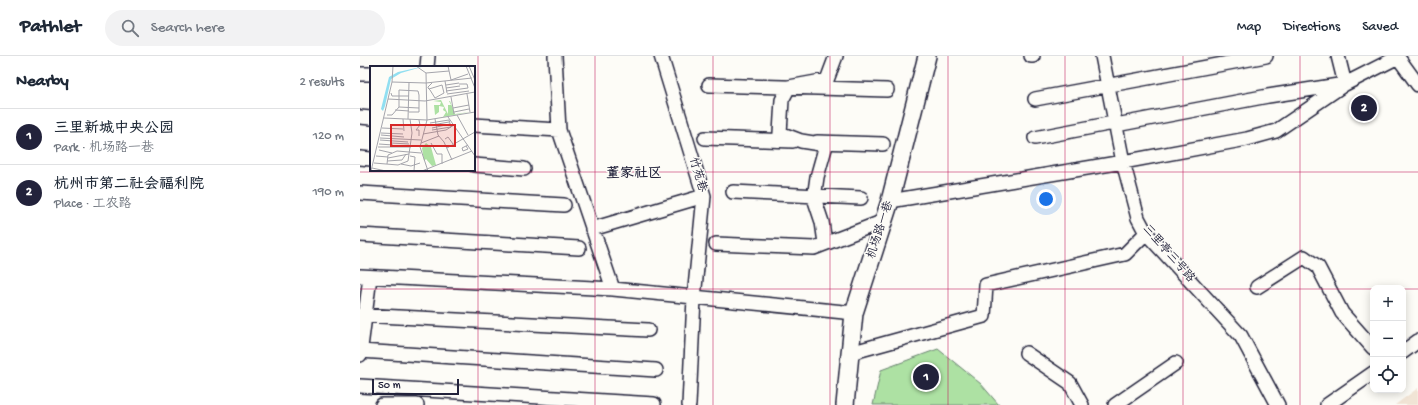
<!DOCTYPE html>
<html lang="en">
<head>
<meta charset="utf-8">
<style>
  :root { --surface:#fff; --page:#f2f2f3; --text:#1f2937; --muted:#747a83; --line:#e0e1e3; --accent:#22223b }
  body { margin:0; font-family:"Gochi Hand","LXGW WenKai TC",sans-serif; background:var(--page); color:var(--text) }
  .controls { position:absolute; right:12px; bottom:12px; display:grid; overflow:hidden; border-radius:8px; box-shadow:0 2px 10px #0003 }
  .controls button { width:36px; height:36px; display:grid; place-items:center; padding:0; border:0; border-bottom:1px solid var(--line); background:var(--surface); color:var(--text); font:20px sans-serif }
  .scale { position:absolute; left:12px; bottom:10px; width:87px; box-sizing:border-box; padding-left:4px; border:2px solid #22223b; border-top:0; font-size:11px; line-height:14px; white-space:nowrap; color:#22223b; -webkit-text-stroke:3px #fdfcf7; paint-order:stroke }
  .you { position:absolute; left:686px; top:143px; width:14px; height:14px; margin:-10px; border:3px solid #fff; border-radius:50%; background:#1a73e8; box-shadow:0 0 0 6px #1a73e833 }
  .badge { display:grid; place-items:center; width:26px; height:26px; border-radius:50%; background:var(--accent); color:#fff; font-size:13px; font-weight:700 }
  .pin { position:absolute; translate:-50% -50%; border:2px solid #fff; box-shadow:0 1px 4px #0006 }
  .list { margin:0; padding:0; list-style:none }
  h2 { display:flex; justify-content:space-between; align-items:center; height:52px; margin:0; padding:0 16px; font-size:17px }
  h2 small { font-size:13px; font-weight:400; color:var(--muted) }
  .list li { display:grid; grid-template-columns:26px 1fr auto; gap:12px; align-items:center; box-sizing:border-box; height:56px; padding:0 16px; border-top:1px solid var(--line) }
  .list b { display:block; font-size:15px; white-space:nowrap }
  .list p { margin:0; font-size:13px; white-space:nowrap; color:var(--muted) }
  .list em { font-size:13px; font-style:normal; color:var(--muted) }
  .icon { flex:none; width:22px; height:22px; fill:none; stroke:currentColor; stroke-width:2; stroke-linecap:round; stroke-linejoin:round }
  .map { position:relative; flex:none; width:1058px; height:349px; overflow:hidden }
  header { display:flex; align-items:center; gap:24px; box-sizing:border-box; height:56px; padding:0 20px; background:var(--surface); border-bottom:1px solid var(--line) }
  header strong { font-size:19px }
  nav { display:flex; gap:22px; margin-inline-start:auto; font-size:14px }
  .search { width:280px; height:36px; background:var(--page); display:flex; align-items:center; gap:10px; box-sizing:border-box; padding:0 14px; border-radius:22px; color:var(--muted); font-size:15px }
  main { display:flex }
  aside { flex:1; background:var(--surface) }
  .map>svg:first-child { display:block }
  .built { fill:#f1e4d5 }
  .green { fill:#ade1a3; stroke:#68826f }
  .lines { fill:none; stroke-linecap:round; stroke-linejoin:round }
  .minor-casing { stroke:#22223b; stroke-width:16 }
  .tertiary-casing { stroke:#22223b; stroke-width:20 }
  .minor { stroke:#fdfcf7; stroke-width:13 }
  .tertiary { stroke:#fdfcf7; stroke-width:17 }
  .grid { fill:none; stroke:#c2185b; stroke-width:1; stroke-opacity:0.55 }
  .labels { text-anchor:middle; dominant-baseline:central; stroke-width:3; stroke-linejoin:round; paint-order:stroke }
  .street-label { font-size:12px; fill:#22223b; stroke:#fdfcf7 }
  .quarter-label { font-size:14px; font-weight:bold; fill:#22223b; stroke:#fdfcf7 }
  .inset-road { fill:none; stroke:#a5a5ac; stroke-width:1 }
  .view { fill:#d62828; fill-opacity:0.15; stroke:#d62828; stroke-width:2 }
  .inset-edge { fill:none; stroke:#22223b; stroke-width:2 }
</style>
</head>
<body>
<header>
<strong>Pathlet</strong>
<div class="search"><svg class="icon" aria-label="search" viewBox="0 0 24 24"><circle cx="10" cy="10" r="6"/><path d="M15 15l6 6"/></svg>Search here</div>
<nav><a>Map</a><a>Directions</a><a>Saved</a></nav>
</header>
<main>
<aside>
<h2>Nearby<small>2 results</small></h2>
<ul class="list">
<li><span class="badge">1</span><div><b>三里新城中央公园</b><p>Park · 机场路一巷</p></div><em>120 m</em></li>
<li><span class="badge">2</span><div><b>杭州市第二社会福利院</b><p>Place · 工农路</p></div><em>190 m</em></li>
</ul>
</aside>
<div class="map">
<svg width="1058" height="349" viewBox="0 0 1058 349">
  <rect width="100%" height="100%" fill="#fdfcf7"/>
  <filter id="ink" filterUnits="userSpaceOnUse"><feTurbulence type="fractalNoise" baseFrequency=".025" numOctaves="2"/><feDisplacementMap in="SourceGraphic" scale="8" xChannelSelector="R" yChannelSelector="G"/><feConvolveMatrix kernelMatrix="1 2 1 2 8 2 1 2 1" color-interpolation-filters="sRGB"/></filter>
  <g filter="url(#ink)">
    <!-- built -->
    <path class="built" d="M1058,332v17h-23z"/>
    <!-- green -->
    <path class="green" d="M578,293l43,35 18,21h-126l8,-35z"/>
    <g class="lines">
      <defs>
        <path id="minor" d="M195,0l4,74 54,159
          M301,0l43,140 -10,102 -5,107
          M671,0h2
          M742,0l21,106 15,56 8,15 95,103 37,69
          M1037,0l21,29
          M67,11l1,-11
          M0,18h11
          M349,29l178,5
          M675,43l231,-43
          M0,61l11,1
          M114,69l85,5
          M345,82l88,3
          M675,82l73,-14 8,1 152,-29 77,-12 -7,-28
          M457,86l66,2
          M0,102l11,1
          M114,109l50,4
          M373,136l128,6
          M0,137l204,12
          M530,145l233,-39 124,-23 29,-8 69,-47 53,-27
          M232,173l112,-33
          M0,179l219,13
          M465,187l-3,-21 -8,-24 3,-21 9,-32 -25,-4 -21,-8 2,-33 7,-13 38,-7 9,-24
          M356,188l98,4 70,-27
          M0,220l253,13 241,24
          M897,231l47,-30 14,10 24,46 31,35
          M0,259l288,15
          M0,295l296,19
          M1043,296l15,-11
          M490,297l134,-37 2,-31 139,-31 21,-21
          M666,297l44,30 12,22
          M0,299l10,-78
          M0,330l294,18
          M22,349h35
          M755,349l61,-42
          M967,349l46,-32"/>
        <path id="tertiary" d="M485,349l9,-92 36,-112 37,-145"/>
      </defs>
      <!-- minor casing -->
      <use href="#minor" class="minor-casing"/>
      <!-- tertiary casing -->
      <use href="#tertiary" class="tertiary-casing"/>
      <!-- minor -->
      <use href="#minor" class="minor"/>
      <!-- tertiary -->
      <use href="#tertiary" class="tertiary"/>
    </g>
  </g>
  <!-- grid -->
  <path class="grid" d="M118,0v349M235,0v349M353,0v349M470,0v349M588,0v349M705,0v349M823,0v349M940,0v349M0,116h1058M0,233h1013M1043,233h15"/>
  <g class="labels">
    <!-- street labels -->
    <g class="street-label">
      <text transform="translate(337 119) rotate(73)">竹苑巷</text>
      <text transform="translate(521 174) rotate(-72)">机场路一巷</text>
      <text transform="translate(808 198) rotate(49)">三里亭三号路</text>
    </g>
    <!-- quarter labels -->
    <g class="quarter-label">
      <text x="274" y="118">董家社区</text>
    </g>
  </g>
  <!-- overview -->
  <g transform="translate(10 10)">
    <rect width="105" height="105" fill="#fdfcf7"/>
    <path d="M71,34l7,14v-9h3l-2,-4h1l5,13 15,-2 -27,5 3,-5 -3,-2 1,-3 -5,-1v6l-4,3 -1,-10h6l1,-3 -8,-1zM56,77l5,4 5,18 -4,1 -6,-7 -2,2 -2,-13z" fill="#ade1a3"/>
    <path d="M55,0l-24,7 -10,6 -6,27 -2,5 -2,-2 8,-32 9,-5z" fill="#91dff1"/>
    <path class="inset-road" d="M46,0l10,7 1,47 -7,27 8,24M78,0l3,14 17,-6M96,0l9,22M99,0l6,14M56,7l23,-2M75,15l2,12M22,16l34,1 46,-5M89,18h8l1,4M76,19l13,-2M76,22l14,-2M59,23l13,-4 2,8 -9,5 -5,-8 -2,-2v-1l4,-4M76,25l22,-3M21,27l1,3h17M77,28l22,-3M97,28l3,18M81,31l3,17M18,33l37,2 50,-9M83,42l16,-3M25,44l14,1M39,46h10v-17l-1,-4 -19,-1v17l20,1M84,46l15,-3M17,49h5l7,-8M87,49l11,20M78,51l27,39M14,52l43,2 48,-8M33,53l1,12M38,53l1,-36M65,53l3,16 6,7 8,18M49,54l1,5 -4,5h3v6M60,57l19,-3M62,59l17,-3M12,62l21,1M62,62l18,-4M62,64l19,-3 -2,-7M11,67l22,1M53,68l23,-4 8,-5M11,69l23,2M10,72l41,2M75,73l3,-2 5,7M10,74l28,2M21,77l18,1M51,77l18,-7M61,77l6,11h5v10M9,78l14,1M96,80l2,3 -5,2 -1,-3 6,-3M8,81h33M77,82l28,-16M9,84l13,3M6,90l12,1M40,90l5,1 -1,14M18,92l21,-4M17,95l15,-1 4,-6M4,97l24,2 10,-4 4,-28 -2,-14M17,98l1,-9 9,-4 24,2M31,98l10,2 9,-3M2,102l14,3M1,105l21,-89 1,-16M52,105l50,-20"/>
    <path class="view" d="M21,59h64v21h-64z"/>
    <rect width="105" height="105" class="inset-edge"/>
  </g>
</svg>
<div class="controls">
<button>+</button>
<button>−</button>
<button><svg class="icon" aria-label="locate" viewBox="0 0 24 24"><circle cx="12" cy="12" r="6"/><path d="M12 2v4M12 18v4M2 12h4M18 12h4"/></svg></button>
</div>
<div class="scale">50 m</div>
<div class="you"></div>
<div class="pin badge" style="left:566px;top:321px">1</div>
<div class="pin badge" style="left:1004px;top:52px">2</div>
</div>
</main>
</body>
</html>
